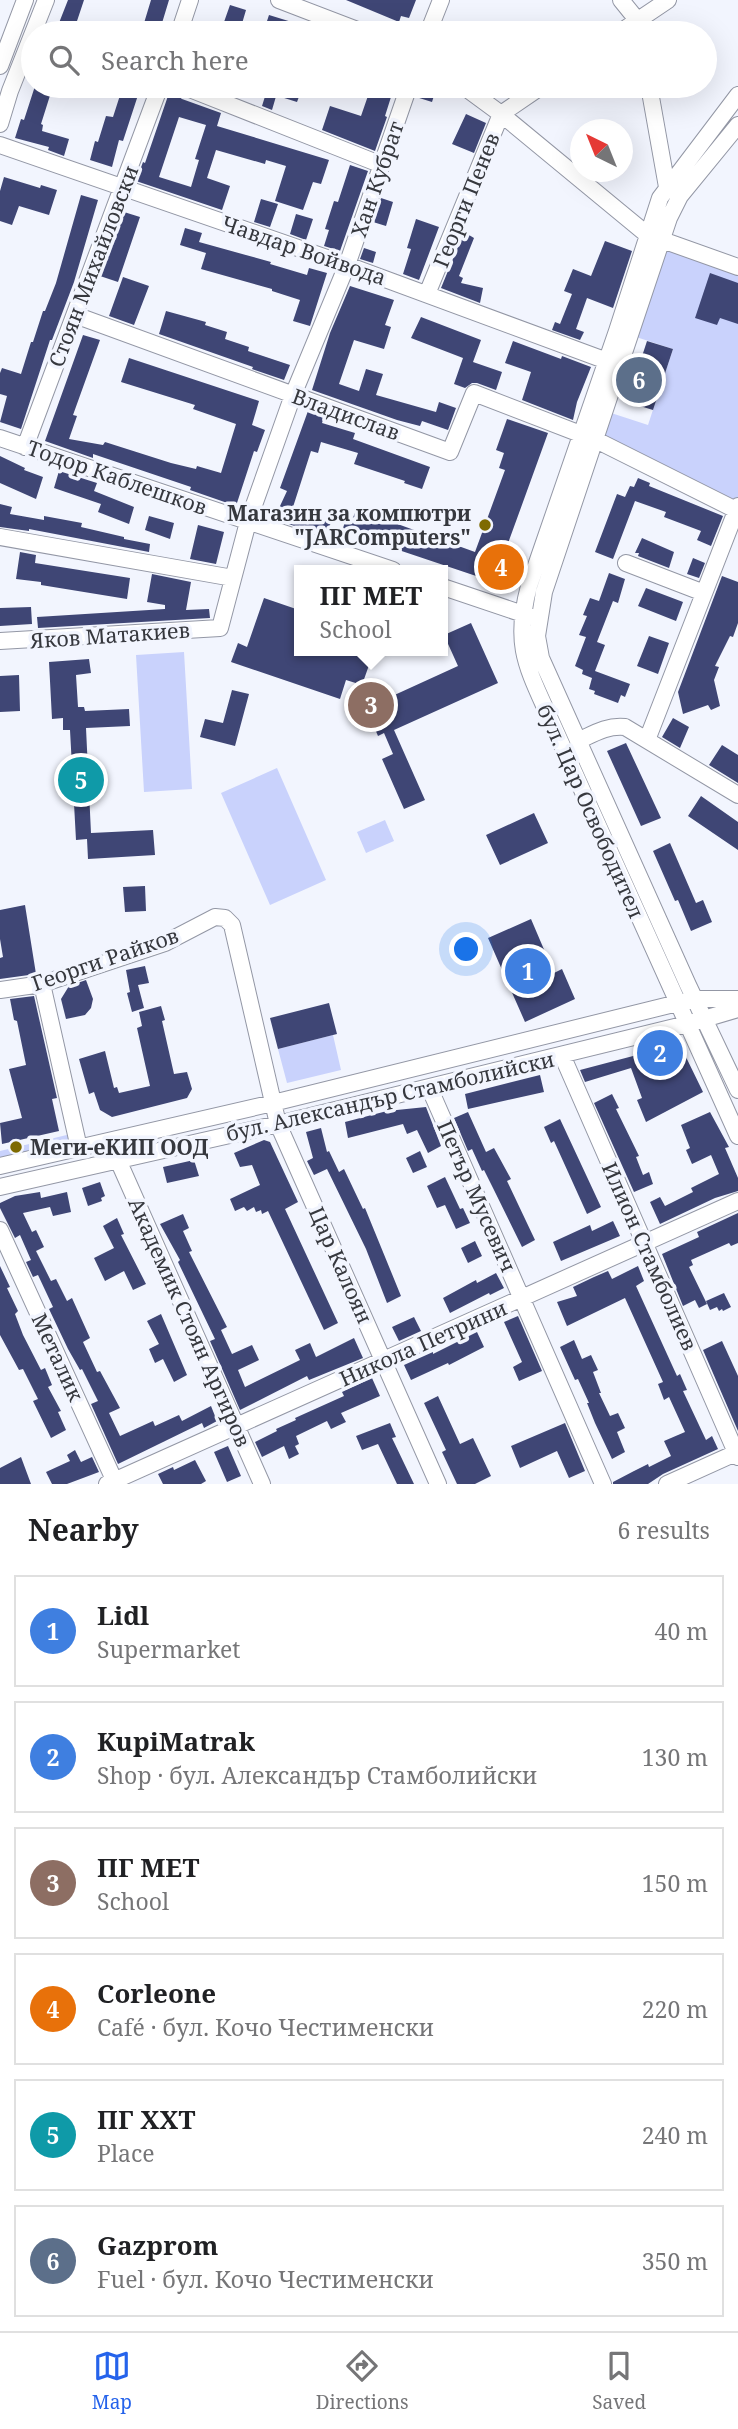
<!DOCTYPE html>
<html lang="en">
<head>
<meta charset="utf-8">
<style>
  :root { --surface:#fff; --page:#f6f6f6; --text:#202124; --muted:#757577; --line:#e0e0e0; --accent:#2563eb }
  body { margin:0; font-family:"Noto Serif",serif; background:var(--page); color:var(--text) }
  .compass { position:absolute; left:570px; top:119px; width:63px; height:63px; border-radius:50%; background:var(--surface); box-shadow:0 7px 28px #0002; rotate:317deg }
  .you { position:absolute; left:467px; top:950px; width:24px; height:24px; margin:-18px; border:5px solid #fff; border-radius:50%; background:#1a73e8; box-shadow:0 0 0 10px #1a73e833 }
  .badge { display:grid; place-items:center; width:46px; height:46px; border-radius:50%; background:var(--accent); color:#fff; font-size:23px; font-weight:700 }
  .pin { position:absolute; translate:-50% -50%; border:4px solid #fff; box-shadow:0 2px 7px #0006 }
  .popup { position:absolute; left:294px; top:565px; width:154px; height:91px; box-sizing:border-box; display:grid; place-content:center; border-radius:0px; background:var(--surface); filter:drop-shadow(0 2px 5px #0005); font-size:23px; white-space:nowrap; color:var(--muted) }
  .popup b { font-size:26px; color:var(--text) }
  .popup::after { content:''; position:absolute; left:50%; top:100%; margin-left:-14px; border:14px solid transparent; border-top-color:var(--surface) }
  .list { margin:0; padding:0; list-style:none }
  h2 { display:flex; justify-content:space-between; align-items:center; height:91px; margin:0; padding:0 28px; font-size:30px }
  h2 small { font-size:23px; font-weight:400; color:var(--muted) }
  .list li { display:grid; grid-template-columns:46px 1fr auto; gap:21px; align-items:center; box-sizing:border-box; height:112px; margin:0 14px 14px; padding:0 14px; border:2px solid var(--line); border-radius:0px }
  .list b { display:block; font-size:26px; white-space:nowrap }
  .list p { margin:0; font-size:23px; white-space:nowrap; color:var(--muted) }
  .list em { font-size:23px; font-style:normal; color:var(--muted) }
  .icon { flex:none; width:38px; height:38px; fill:none; stroke:currentColor; stroke-width:2; stroke-linecap:round; stroke-linejoin:round }
  .map { position:relative; flex:none; width:738px; height:1484px; overflow:hidden }
  .search { position:absolute; background:var(--surface); box-shadow:0 7px 28px #0002; left:21px; right:21px; top:21px; height:77px; display:flex; align-items:center; gap:18px; box-sizing:border-box; padding:0 24px; border-radius:38px; color:var(--muted); font-size:26px }
  .sheet { height:847px; background:var(--surface) }
  nav { display:flex; justify-content:space-around; align-items:center; box-sizing:border-box; height:98px; border-top:2px solid var(--line); background:var(--surface); font-size:19px; color:var(--muted) }
  nav a { display:grid; justify-items:center; gap:4px }
  nav .on { color:var(--accent) }
  .map>svg:first-child { display:block }
  .green { fill:#c9d2fc }
  .building { fill:#3f4675; fill-rule:evenodd }
  .lines { fill:none; stroke-linecap:round; stroke-linejoin:round }
  .minor-casing { stroke:#9397a5; stroke-width:18 }
  .minor { stroke:#fff; stroke-width:16 }
  .poi-dot { fill:#7e6a01; stroke:#f2f5fe; stroke-width:2.5 }
  .labels { text-anchor:middle; dominant-baseline:central; stroke-width:7; stroke-linejoin:round; paint-order:stroke }
  .street-label { font-size:21px; fill:#36383e; stroke:#f2f5fe }
  .poi-label { font-size:21px; font-weight:bold; fill:#36383e; stroke:#f2f5fe; text-anchor:end }
</style>
</head>
<body>
<div class="map">
<svg width="738" height="1484" viewBox="0 0 738 1484">
  <rect width="100%" height="100%" fill="#f2f5fe"/>
  <!-- green -->
  <path class="green" d="M661,240l77,27v239l-142,-66 9,-29 43,14 25,-76 -43,-14z
    M184,652l8,137 -48,3 -8,-137z
    M277,768l49,112 -56,25 -49,-112z
    M385,820l9,21 -28,12 -9,-21z
    M333,1035l8,35 -54,13 -9,-34z
    M75,1133l4,15 -79,18v-15z"/>
  <!-- building -->
  <path class="building" d="M68,0h16l-11,33 -16,-5z
    M151,0h18l-10,33h-18z
    M346,0h70l-7,18 -8,-2 -2,6z
    M230,5l16,5 -5,17 -17,-5z
    M269,15l26,8 5,10h-37z
    M35,86h18l-12,38 2,1 -1,6 27,8 -5,17 -16,-6 1,-3 -34,-9 6,-19 3,1z
    M123,86h18l-18,55 -4,-1 -7,27 -22,-7 5,-19 3,1 8,-26 7,1z
    M285,86h18l-6,16 -16,-5z
    M419,86h18l-5,16 -16,-5z
    M170,90l12,9 39,14 -4,13 112,34 -8,24 -8,-2 -10,28 -28,-9 11,-35 -20,-6 -1,4 -49,-14 -9,28 23,8 -8,24 -86,-29 7,-19 2,1zM179,117l27,8 -11,34 4,1 -8,27 -32,-10z
    M267,90l10,3 -5,17 -10,-4z
    M370,90l21,7 -6,19 2,1 -12,34 -53,-21 8,-24 31,10z
    M466,114l20,9 -12,30 -22,-9z
    M350,165l18,6 -28,80 -16,-5 5,-16 -4,-1 9,-28 4,1z
    M4,177l36,11 1,-3 16,5 -8,25 -30,-9 -7,19 -12,-4v-30z
    M81,195l17,5 -24,82 -22,58h-2l-29,89 -21,-7 7,-26 -7,-2v-21l2,-5 19,6 10,-32h2l10,-31h2l11,-28z
    M381,198l12,4 -7,24 -13,-4z
    M261,199l17,5 -8,23 -16,-5z
    M124,212l16,5 -22,65 -18,-6z
    M296,214l17,5 -7,21 -16,-6z
    M416,219l23,8 -20,53 -16,-6 8,-25 -4,-1z
    M185,228l17,5 -3,9 72,20 -1,2 37,11 2,-7 18,5 -17,53 -17,-5 7,-21 -28,-9v-2l-71,-20 5,-16 -26,-8z
    M464,232l10,6 -15,38 4,2 -2,5 22,5 -3,15 -39,-15z
    M605,241l27,10 -19,57 -26,-10 -11,31 8,3 -4,8 -28,-10 3,-8 5,2 12,-30 -8,-3 9,-22 18,7z
    M364,248l12,4 -3,11 -13,-4z
    M710,273l28,10v41l-18,-6 -3,7 -22,-7z
    M123,277l26,9 -15,39 -25,-9z
    M350,286l44,14 -9,25 6,2 -7,22 -30,-9 -15,44 20,7 7,-22 17,5 -7,21 60,17 3,-10 17,6 -8,22 -26,-9 -2,5 -23,-6 -85,-30 18,-57z
    M166,311l40,11 -1,3 22,7 -2,7 24,8 -1,4 42,14 -6,15 -32,-11 1,-2 -94,-33z
    M421,317l60,23 -8,22 29,10 -6,18 -19,-7h-5l-7,5 -11,-4 9,-26 -52,-20z
    M83,335l17,5 -27,75 4,1 -8,23 34,6 2,-3 66,21 25,6 1,-3 24,7 15,-49 -43,-15 2,-4 -74,-23 8,-24 130,43 -7,24 13,5 -8,22 -3,-1 -18,55 -46,-16 1,-3 -98,-33v4l-48,-17z
    M513,341l48,18 1,-3 29,11 -14,35 -4,18 -51,-20 9,-28 -26,-9z
    M647,341l26,8 -20,61 -26,-8z
    M308,411l16,6 -2,6 33,10 -2,6 77,28 -8,22 -18,-6 1,-2 -51,-17 4,-11 -37,-11 -3,11 -7,-2 -18,56 38,16 -7,13 -50,-17 13,-28 -7,-3z
    M507,419l41,14 -54,149 -152,-51 5,-15 6,2 3,-9 119,43 30,-82 -6,-2 5,-15 -8,-3z
    M0,456l25,12 -1,2 19,7 -7,22 -36,-16z
    M59,471l38,12 -3,8 40,16 -5,17 -31,-12 3,-8 -47,-16z
    M638,478l12,5 -1,3 74,30 -12,30 -14,-6 4,-9 -37,-14 2,-5 -31,-11 -22,58 -18,-7 22,-58 8,3 5,-11 4,1z
    M0,504l12,3 -2,7 34,6v-4l38,7 -1,4 43,10v2l26,5 -1,8 -120,-23v2l-29,-4z
    M149,516l25,7 -4,16 -25,-9z
    M198,525l26,7 -8,32 -26,-5z
    M642,538l32,14 -5,16 -31,-12 1,-3h-4z
    M20,552l16,3 -1,8 95,15 -3,21 -86,-14v-3l-25,-3z
    M693,558l12,5 -6,15 -12,-4z
    M609,573l16,6 -7,24 -5,-2 -16,41 8,3 -10,26 35,13 -5,13 -4,-2 -3,8 -24,-9 1,-3 -6,-2 3,-11 -10,-4 1,-4 -8,-4 11,-29 -7,-2 8,-19 -4,-1 7,-17 9,3z
    M152,574l39,8 -5,28 23,-1 1,9 -172,10 -1,-11 128,-8v-4l-18,-3z
    M722,576l16,6v41l-5,14 -3,-1 -15,30 4,1 -5,13 6,26 -9,4 -3,-5 -25,9 -5,-22z
    M646,588l37,14 -7,19 -38,-15z
    M264,598l35,12v41h75l-12,34 -16,-5 -6,19 -109,-37 7,-19 9,4z
    M31,607l1,17 -32,2v-18z
    M471,623l27,60 -104,47 31,70 -21,9 -22,-50 11,-5 -9,-21 -6,3 -12,-28 92,-42 -14,-31z
    M649,636l20,7 -11,31 -21,-8z
    M89,659l2,14 -15,2 2,32h6l1,4 44,-2 1,17 -44,2 5,105 62,-3 2,25 -67,4 -1,-20 -11,1 -6,-110h-7v-12l-11,1 -3,-57z
    M19,675l1,36 -20,1v-36z
    M232,690l17,4 -14,52 -35,-9 5,-18 18,4z
    M673,718l16,9 -9,21 -18,-11z
    M626,743l35,75 -20,8 -34,-75z
    M722,745l16,10v28l-29,-18z
    M701,796l37,26v28l-50,-34z
    M534,813l14,30 -48,22 -14,-30z
    M670,843l26,60 7,-3 9,22 -21,9 -13,-31 -3,1 -22,-50z
    M145,886l1,25 -21,1 -2,-25z
    M25,905l11,69 -36,5v-21l3,-1 -3,-18v-29z
    M531,919l23,54 8,-4 13,30 -50,23 -37,-84z
    M145,966l4,17 -11,2 6,23 -12,4 -5,-19 3,-1 -4,-22z
    M86,980l7,19 -2,9 -6,7 -19,4 -5,-20 8,-13z
    M34,996l23,102 -5,1 7,32 -57,13 -2,-21 22,-5 -13,-49 17,-4 -9,-44 -3,-1 -4,-21z
    M329,1003l8,31 -59,15 -8,-31z
    M161,1006l4,14 -3,1 12,53 13,-2 5,17 -5,9 -75,19 -12,-7 -6,-18 -5,2 -10,-35 26,-8 9,37 3,-1 2,6 31,-7 -13,-58 5,-2 -3,-14z
    M671,1046l13,7 19,39 -57,30 -9,-22 5,-2 -11,-30 -46,14 -5,-12z
    M540,1075l4,17 -76,17 -3,-15z
    M612,1094l7,14 -3,1 23,47 -3,1 7,18 6,-3 4,12 -19,8 -40,-89z
    M426,1107l15,39 -13,7 -11,-23 -10,4 -4,-10 -55,14 -3,-16 42,-11z
    M468,1112l18,40 8,-4 17,31 -4,2 28,59 -13,7 -29,-59 -9,-18 -2,1 -10,-22 -4,2 -14,-33z
    M710,1112l19,35 -4,1 13,30v13l-23,7 -55,26 -10,-22 10,-5 5,9 28,-14 -2,-4 28,-14 -8,-19 -19,9 -6,-14 4,-2 -9,-23z
    M560,1119l41,88 -14,7 -33,-73 -3,2 -7,-16z
    M321,1128l6,24 2,-1 10,21 5,-3 19,40 2,-1 36,88 -14,7 -21,-54 -39,-80 -13,6 -7,-14 6,-3 -7,-26z
    M264,1140l6,2 28,60 -13,7 53,114 -14,7 -56,-119 -6,3 -1,-4 -5,2 -2,-5 -7,4 -3,-4 -9,4 -5,-12 30,-14 -8,-20 -12,2 -6,-14z
    M420,1151l7,16 -14,6 -7,-15z
    M194,1160l5,16 -32,7 -4,-16z
    M445,1177l15,32 3,-1 7,15 -14,6 -11,-24 -8,3 -10,-22z
    M100,1182l5,14 -4,2 1,3 -14,5 -6,-18z
    M40,1192l1,6 26,-6 4,20 -18,4 -3,-9 -27,6 9,19 4,-2 8,17 -8,4 15,30 5,-2 11,22 5,-3 18,40 -7,4 14,30 3,-1 20,37 -11,5 11,23 33,-15 2,5 24,-11 3,6 29,-15 6,15 -13,7 -2,-5 -84,41 -27,-60 7,-3 -16,-32 -2,1 -12,-21 -19,-40 4,-2 -15,-32 -5,2 -7,-15 5,-2 -11,-25 -5,3 -15,-30v-5l15,-7z
    M738,1213v30l-7,3 -2,-3 -38,17 2,5 -4,2 18,37 -8,4 -4,-8 -12,6 -21,-52 37,-17 -2,-5z
    M183,1214l6,14 -6,3 9,20 -3,1 38,75 -6,3 11,24 20,-9 7,15 -21,10 7,17 55,-27 -5,-10 15,-7 6,14 38,-19 9,20 -54,22 -2,-4 -67,34 -30,-69 5,-2 -37,-77 2,-2 -20,-36z
    M117,1218l7,16 -3,1 25,49 -13,6 -9,-19 -19,10 -11,-23 20,-10 -11,-22z
    M613,1221l7,15 -59,25 -8,-19 37,-17 2,6z
    M475,1241l7,15 -14,7 -7,-15z
    M0,1266l10,21 -3,1 11,23 -3,3 8,21 18,35 4,-2 7,17 -4,2 13,24 -3,1 8,18 -15,8 -18,-37 5,-2 -15,-30 -4,1 -19,-35z
    M638,1266l6,15 -8,5 41,90 3,-2 7,16 -4,1 23,49 6,-4 6,13 -55,25 -15,10h-35v-2l21,-11 14,-7 1,3 22,-11 -7,-15 21,-9 -16,-35 -5,3 -6,-16 5,-2 -38,-84 -58,28 -10,-24 20,-6 -4,-9 21,-10 14,-6 4,8z
    M496,1273l8,15 -14,7 -1,-2 -39,20 -7,-15 33,-18 1,3z
    M724,1293l7,14 -8,4 -1,-2 -3,2 -2,-4 -7,3 -4,-9z
    M161,1314l26,61 -13,7 -11,-23 -8,4 -6,-14 10,-5 -12,-23z
    M518,1316l24,55 -23,10 -6,-14 9,-5 -18,-40z
    M414,1317l7,14 -22,10 -7,-14z
    M477,1332l7,15 -35,18 -1,-2 -37,17 -7,-15 29,-13v2z
    M574,1340l8,19 9,-4 7,15 -5,2 8,21h-2l11,23 8,-3 7,15 -8,4 8,20 -13,7 -17,-36 -8,-20h2l-11,-24 -3,1 -15,-33z
    M722,1341l16,35v55l-35,-81z
    M372,1378l8,18 -39,17 5,9 -15,7 -4,-8 -31,15 3,8 -4,2 4,8 -10,5 -5,-13 -22,11 -7,-15 22,-11 -1,-2 20,-9 -1,-2 49,-22 -2,-4z
    M438,1396l22,48 13,-6 18,38 -16,8h-18l-15,-32 4,-2 -22,-47z
    M390,1423l6,14 -4,1 22,46h-17l-19,-40 -16,6 -6,-14z
    M565,1423l20,48 -16,7 -12,-27 -37,17 -9,-22z
    M228,1446l13,30 -14,6 -13,-30z
    M75,1450l6,12 11,-5 7,15 -32,12h-15l-6,-12 24,-11 -3,-6z
    M21,1457l10,27h-31v-16z
    M195,1460l11,21 -5,3h-38l-5,-10 15,-7 1,3z"/>
  <g class="lines">
    <defs>
      <path id="minor" d="M279,0l86,33
        M621,0l17,21 2,12
        M179,33l11,-33
        M428,33l13,-33
        M619,33l49,-33
        M0,66l25,-66
        M182,86l200,79
        M463,86l38,28 143,118
        M649,86l18,101
        M738,95l-78,103 -43,133 -88,255c-16,60 -2,81 22,135l187,415
        M0,124l10,-33 36,-91
        M738,125l-58,71 -11,22 -125,374 -7,44 4,22 147,327 50,105
        M0,145l347,120 260,96
        M651,236l87,31
        M427,294l74,-180 41,-28
        M75,315l375,137 24,-59 122,47 142,71
        M0,438l393,132
        M25,447l135,-361
        M0,537l233,41
        M626,563l78,30
        M443,587l89,30
        M0,641l220,-13 28,-106 45,-127 54,-130 62,-179
        M647,740l91,-234
        M578,741c15,-7 29,-16 47,-14l113,68
        M42,984l37,164
        M0,990l42,-6 123,-41 50,-26 10,1 7,7 46,199 160,360
        M562,1055l176,402
        M429,1087l174,397
        M118,1160l144,324
        M0,1166l273,-63 421,-104h44
        M0,1187l278,-63 409,-100 51,-15
        M0,1230l116,254
        M107,1484l631,-283
        M667,1484l71,-32"/>
    </defs>
    <!-- minor casing -->
    <use href="#minor" class="minor-casing"/>
    <!-- minor -->
    <use href="#minor" class="minor"/>
  </g>
  <!-- markers -->
  <g class="poi-dot">
    <circle cx="485" cy="525" r="7"/>
    <circle cx="16" cy="1147" r="7"/>
  </g>
  <g class="labels">
    <!-- street labels -->
    <g class="street-label">
      <text transform="translate(377 179) rotate(-71)">Хан Кубрат</text>
      <text transform="translate(466 200) rotate(-68)">Георги Пенев</text>
      <text transform="translate(304 250) rotate(19)">Чавдар Войвода</text>
      <text transform="translate(93 266) rotate(-69)">Стоян Михайловски</text>
      <text transform="translate(346 414) rotate(20)">Владислав</text>
      <text transform="translate(117 477) rotate(19)">Тодор Каблешков</text>
      <text transform="translate(110 635) rotate(-4)">Яков Матакиев</text>
      <text transform="translate(591 811) rotate(66)">бул. Цар Освободител</text>
      <text transform="translate(105 959) rotate(-19)">Георги Райков</text>
      <text transform="translate(390 1096) rotate(-13)">бул. Александър Стамболийски</text>
      <text transform="translate(477 1196) rotate(66)">Петър Мусевич</text>
      <text transform="translate(650 1256) rotate(66)">Илион Стамболиев</text>
      <text transform="translate(341 1265) rotate(66)">Цар Калоян</text>
      <text transform="translate(190 1322) rotate(66)">Академик Стоян Аргиров</text>
      <text transform="translate(423 1343) rotate(-24)">Никола Петрини</text>
      <text transform="translate(58 1357) rotate(65)">Металик</text>
    </g>
    <!-- poi labels -->
    <g class="poi-label">
      <text x="471" y="513">Магазин за компютри<tspan x="471" dy="24">"JARComputers"</tspan></text>
      <text x="30" y="1147" text-anchor="start">Меги-еКИП ООД</text>
    </g>
  </g>
</svg>
<svg class="compass" viewBox="-18 -18 36 36"><path d="M0-13l5 13h-10z" fill="#e53935"/><path d="M0 13l5-13h-10z" fill="#757577"/></svg>
<div class="you"></div>
<div class="pin badge" style="left:528px;top:971px;background:#3f7fe0">1</div>
<div class="pin badge" style="left:660px;top:1053px;background:#3f7fe0">2</div>
<div class="pin badge" style="left:371px;top:705px;background:#8d6e63">3</div>
<div class="popup"><b>ПГ МЕТ</b>School</div>
<div class="pin badge" style="left:501px;top:567px;background:#e8710a">4</div>
<div class="pin badge" style="left:81px;top:780px;background:#0f9aa8">5</div>
<div class="pin badge" style="left:639px;top:380px;background:#5c6f8a">6</div>
<div class="search"><svg class="icon" aria-label="search" viewBox="0 0 24 24"><circle cx="10" cy="10" r="6"/><path d="M15 15l6 6"/></svg>Search here</div>
</div>
<section class="sheet">
<h2>Nearby<small>6 results</small></h2>
<ul class="list">
<li><span class="badge" style="background:#3f7fe0">1</span><div><b>Lidl</b><p>Supermarket</p></div><em>40 m</em></li>
<li><span class="badge" style="background:#3f7fe0">2</span><div><b>KupiMatrak</b><p>Shop · бул. Александър Стамболийски</p></div><em>130 m</em></li>
<li><span class="badge" style="background:#8d6e63">3</span><div><b>ПГ МЕТ</b><p>School</p></div><em>150 m</em></li>
<li><span class="badge" style="background:#e8710a">4</span><div><b>Corleone</b><p>Café · бул. Кочо Честименски</p></div><em>220 m</em></li>
<li><span class="badge" style="background:#0f9aa8">5</span><div><b>ПГ ХХТ</b><p>Place</p></div><em>240 m</em></li>
<li><span class="badge" style="background:#5c6f8a">6</span><div><b>Gazprom</b><p>Fuel · бул. Кочо Честименски</p></div><em>350 m</em></li>
</ul>
</section>
<nav>
<a class="on"><svg class="icon" aria-label="map" viewBox="0 0 24 24"><path d="M3 6l6-2 6 2 6-2v14l-6 2-6-2-6 2zM9 4v14M15 6v14"/></svg>Map</a>
<a><svg class="icon" aria-label="directions" viewBox="0 0 24 24"><path d="M12 3l9 9-9 9-9-9zM9 14v-3h6M13 9l2 2-2 2"/></svg>Directions</a>
<a><svg class="icon" aria-label="saved" viewBox="0 0 24 24"><path d="M7 4h10v16l-5-4-5 4z"/></svg>Saved</a>
</nav>
</body>
</html>
